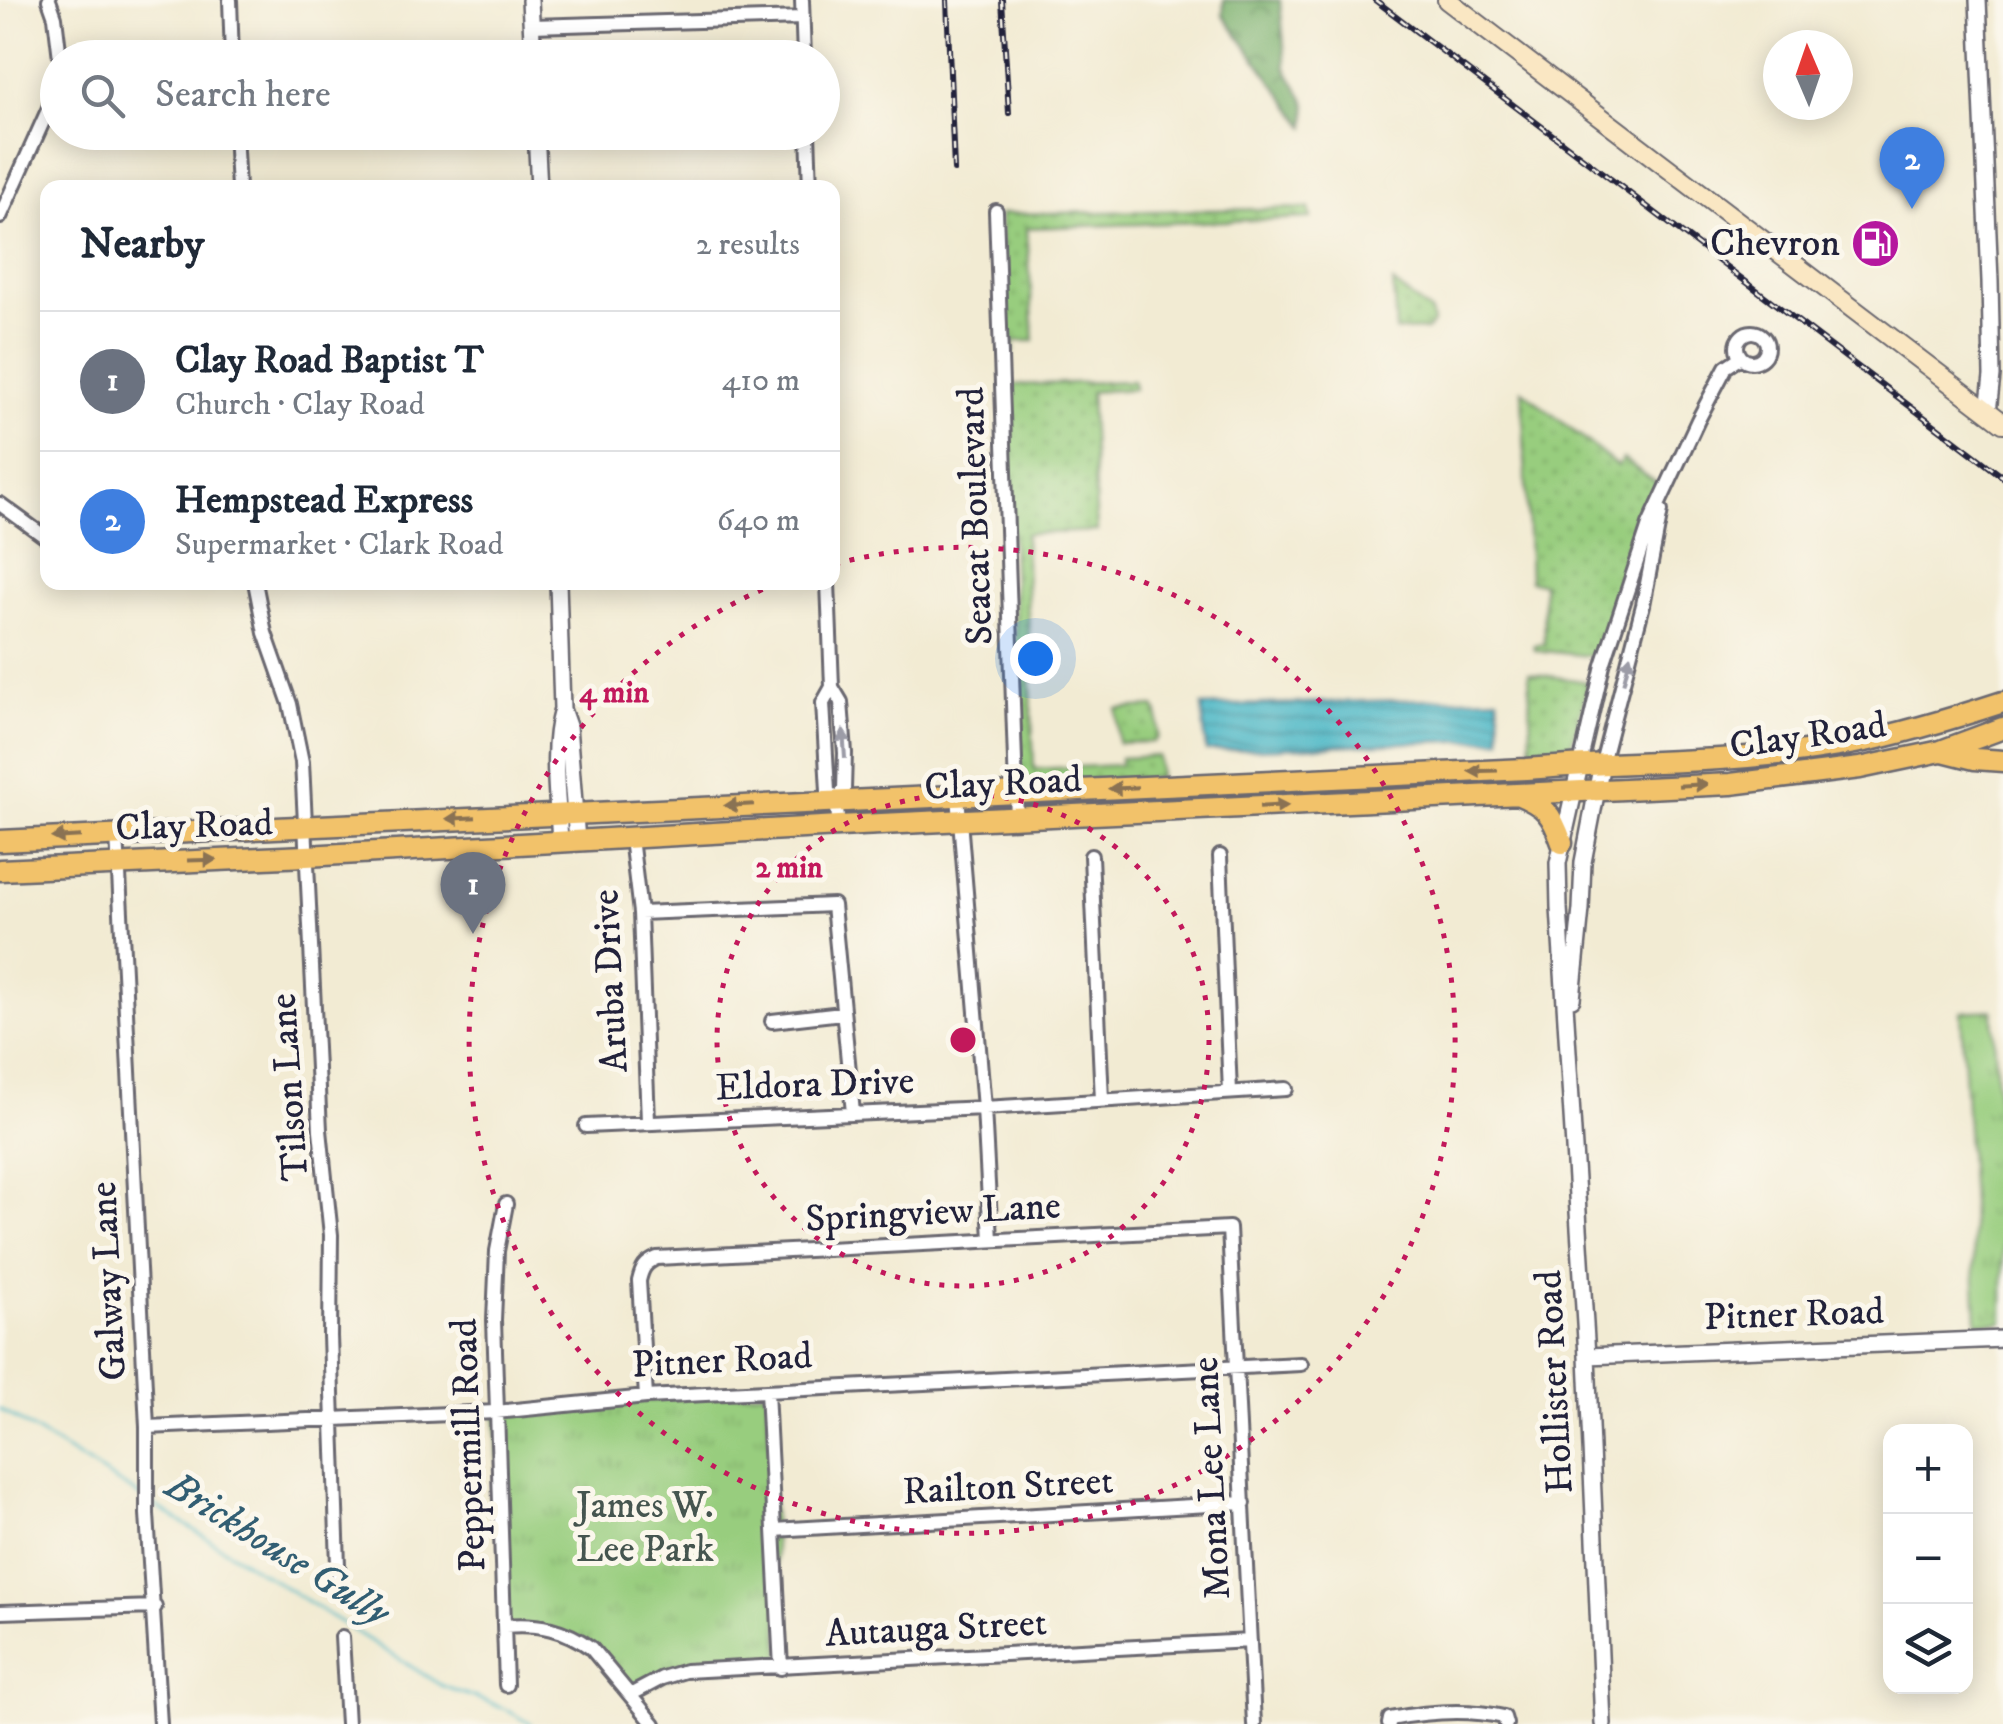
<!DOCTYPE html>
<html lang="en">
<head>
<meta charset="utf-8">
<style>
  :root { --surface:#fff; --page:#f6f6f7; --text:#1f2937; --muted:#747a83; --line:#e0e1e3; --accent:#b45309 }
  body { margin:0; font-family:"IM FELL DW Pica",serif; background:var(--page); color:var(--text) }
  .controls { position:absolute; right:30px; bottom:30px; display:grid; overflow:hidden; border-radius:20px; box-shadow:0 5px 25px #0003 }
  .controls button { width:90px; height:90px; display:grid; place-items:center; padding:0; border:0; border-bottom:2px solid var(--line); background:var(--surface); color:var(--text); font:50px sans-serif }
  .compass { position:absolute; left:1763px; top:30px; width:90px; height:90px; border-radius:50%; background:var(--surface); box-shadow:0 5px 25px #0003; rotate:358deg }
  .you { position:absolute; left:1035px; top:658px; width:35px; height:35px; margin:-25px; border:8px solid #fff; border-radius:50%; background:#1a73e8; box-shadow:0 0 0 15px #1a73e833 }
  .badge { display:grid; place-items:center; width:65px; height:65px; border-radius:50%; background:var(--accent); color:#fff; font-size:32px; font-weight:700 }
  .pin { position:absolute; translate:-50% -82px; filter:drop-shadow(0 2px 5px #0008) }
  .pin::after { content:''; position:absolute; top:52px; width:35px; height:30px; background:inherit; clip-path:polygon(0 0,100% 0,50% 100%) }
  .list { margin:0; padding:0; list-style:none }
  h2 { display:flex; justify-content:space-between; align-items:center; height:130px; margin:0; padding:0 40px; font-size:42px }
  h2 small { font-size:32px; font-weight:400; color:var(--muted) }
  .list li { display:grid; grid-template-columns:65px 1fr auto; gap:30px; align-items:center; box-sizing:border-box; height:140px; padding:0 40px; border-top:2px solid var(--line) }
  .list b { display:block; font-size:38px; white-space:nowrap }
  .list p { margin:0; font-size:32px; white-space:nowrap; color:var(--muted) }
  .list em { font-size:32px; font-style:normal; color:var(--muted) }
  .icon { flex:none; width:55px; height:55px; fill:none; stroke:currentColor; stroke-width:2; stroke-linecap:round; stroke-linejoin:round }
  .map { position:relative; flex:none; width:2003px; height:1724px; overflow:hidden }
  .search { position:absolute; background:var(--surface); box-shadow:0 5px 25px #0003; left:40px; top:40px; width:800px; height:110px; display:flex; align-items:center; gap:25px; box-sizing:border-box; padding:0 35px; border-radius:55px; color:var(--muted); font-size:38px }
  .panel { position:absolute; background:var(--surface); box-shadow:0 5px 25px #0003; left:40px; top:180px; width:800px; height:410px; border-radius:20px }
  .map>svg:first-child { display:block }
  .grass { fill:url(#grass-dots); stroke:#5d785c; stroke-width:2.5 }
  .forest { fill:url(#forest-crowns); stroke:#4e6954; stroke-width:2.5 }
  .park { fill:url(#park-tufts); stroke:#5d785c; stroke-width:2.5 }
  .water { fill:url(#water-rules); stroke:#366c80; stroke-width:2.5 }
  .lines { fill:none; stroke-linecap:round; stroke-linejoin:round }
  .stream { stroke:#4bb7c6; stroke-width:2.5 }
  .minor-casing { stroke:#6b6870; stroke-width:18 }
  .tertiary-casing { stroke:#6b6870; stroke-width:20 }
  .secondary-casing { stroke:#6b6870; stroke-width:22 }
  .primary-casing { stroke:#6b6870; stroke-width:25 }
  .minor { stroke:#fff; stroke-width:12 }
  .tertiary { stroke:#fff; stroke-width:15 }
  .secondary { stroke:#fae7c3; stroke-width:18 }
  .primary { stroke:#f2c26a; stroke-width:20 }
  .rail-casing { stroke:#22223b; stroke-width:6 }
  .rail { stroke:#fbf7ec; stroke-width:2.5; stroke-dasharray:8; stroke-linecap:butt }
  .oneway { fill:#9c9ca7 }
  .oneway2 { fill:#8a7252 }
  .ring { fill:none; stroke:#c2185b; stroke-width:5; stroke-dasharray:5 10 }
  .labels { text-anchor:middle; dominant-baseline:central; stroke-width:10; stroke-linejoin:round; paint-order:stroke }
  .poi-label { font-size:38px; fill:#22223b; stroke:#fbf7ec; text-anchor:end }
  .street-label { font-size:38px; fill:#22223b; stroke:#fbf7ec }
  .park-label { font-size:38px; fill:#45554f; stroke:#fbf7ec }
  .water-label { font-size:40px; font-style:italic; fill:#325e73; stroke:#fbf7ec }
  .centre { fill:#c2185b; stroke:#fbf7ec; stroke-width:5 }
  .ring-label { font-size:30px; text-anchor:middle; font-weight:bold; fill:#c2185b; stroke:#fbf7ec; stroke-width:10; stroke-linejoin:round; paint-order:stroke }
</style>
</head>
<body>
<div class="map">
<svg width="2003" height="1724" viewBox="0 0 2003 1724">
  <defs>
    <pattern id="grass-dots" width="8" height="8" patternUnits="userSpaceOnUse" patternTransform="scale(2.5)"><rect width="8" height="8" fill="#98cd7e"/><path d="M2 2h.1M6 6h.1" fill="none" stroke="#83b06e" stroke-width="1.8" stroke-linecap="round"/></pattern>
    <pattern id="forest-crowns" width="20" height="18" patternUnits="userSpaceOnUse" patternTransform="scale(2.5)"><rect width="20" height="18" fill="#7ab06d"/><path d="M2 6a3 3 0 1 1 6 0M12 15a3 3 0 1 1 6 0" fill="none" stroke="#648f5b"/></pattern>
    <pattern id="park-tufts" width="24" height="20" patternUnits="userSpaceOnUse" patternTransform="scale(2.5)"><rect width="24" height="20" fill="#98cd7e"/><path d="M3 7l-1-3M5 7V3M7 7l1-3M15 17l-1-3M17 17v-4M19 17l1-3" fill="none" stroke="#83b06e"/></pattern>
    <pattern id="water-rules" width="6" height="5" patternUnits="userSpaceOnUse" patternTransform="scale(2.5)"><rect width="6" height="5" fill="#4bb7c6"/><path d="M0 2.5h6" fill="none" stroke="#3e94a2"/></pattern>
  </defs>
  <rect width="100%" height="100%" fill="#fbf7ec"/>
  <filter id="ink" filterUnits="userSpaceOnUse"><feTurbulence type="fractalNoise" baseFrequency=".01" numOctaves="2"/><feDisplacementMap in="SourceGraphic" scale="20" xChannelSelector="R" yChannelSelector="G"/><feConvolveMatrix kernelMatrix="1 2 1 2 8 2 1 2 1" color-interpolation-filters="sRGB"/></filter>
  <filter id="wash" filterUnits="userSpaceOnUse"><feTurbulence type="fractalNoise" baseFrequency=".0048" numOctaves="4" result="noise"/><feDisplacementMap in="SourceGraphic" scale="40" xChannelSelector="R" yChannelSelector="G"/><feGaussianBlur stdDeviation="2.25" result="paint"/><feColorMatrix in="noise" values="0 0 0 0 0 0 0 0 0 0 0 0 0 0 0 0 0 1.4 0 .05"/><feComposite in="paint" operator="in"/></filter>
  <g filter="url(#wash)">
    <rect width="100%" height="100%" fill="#f2ebd3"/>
    <!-- grass -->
    <path class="grass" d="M1309,208l2,10 -284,10 7,113h-20v11l-7,1 3,32 123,-4 1,8 -44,3 7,139 -72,3 9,235 86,-4v-7l38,-2 1,22 -138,6 -21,-570z
      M1393,283l38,30 2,10 -6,7 -31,1z
      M1522,390l95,76 6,-7 35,25 -61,173 -62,-7 -1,-4 10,-3 -1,-60 -13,-2z
      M1529,673l60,9 -19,66 -9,7 -24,2 -6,-6z
      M1154,707l4,6v24l-5,5 -35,1 -1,-34z"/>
    <!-- forest -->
    <path class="forest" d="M1224,0h56l6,68 21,36 -1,23 -83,-112z"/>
    <!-- park -->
    <path class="park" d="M1993,1010l10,192v120l-26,1 -16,-311z
      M767,1391l14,277 -96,3 -55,24 -51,-56 -74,-13 -9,-214z"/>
    <!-- water -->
    <path class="water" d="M1498,697l3,42 -295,12 -4,-45z"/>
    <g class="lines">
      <!-- stream -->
      <path class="stream" d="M0,1409l143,89
        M154,1505l288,181 57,20 33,18"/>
    </g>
  </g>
  <g filter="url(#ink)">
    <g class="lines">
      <defs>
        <path id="minor" d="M49,0l6,17 5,41
          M230,0l2,58
          M802,0l2,58
          M532,26l271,-8
          M235,132l3,56
          M808,132l2,56
          M996,211l21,608
          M0,217l49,-109 9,-28
          M1737 347a15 15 0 1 1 30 0a15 15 0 1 1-30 0Z
          M0,504l48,35
          M255,582l10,51 25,71 12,58 18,368 11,105 -1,101 9,258
          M828,582l4,105 -9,16 5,88 8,9 3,26
          M832,687l9,15 4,51 -1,37 -8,10
          M1602,763l41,-158 18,-94
          M1580,765l23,-100 46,-140 49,-105 28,-53 15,-10
          M958,796l26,312 7,132
          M117,834l30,593v87l13,210
          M631,838l9,75 8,208
          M1091,856l11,244
          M1220,856l10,236
          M640,913l193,-8 20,208
          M772,1021l70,-8
          M586,1126l398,-18 302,-19
          M767,1391l14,277
          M646,1397l-7,-116c3,-13 6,-18 18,-23l572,-30 25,496
          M147,1427l349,-15 150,-15 655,-33
          M774,1530l470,-27
          M0,1612l155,-5
          M505,1626c33,-3 60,3 86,22l63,76
          M342,1637l5,87
          M506,1685l-12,-365 3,-69 9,-47
          M630,1695l32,-17 23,-7 565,-30
          M1389,1724l1,-5c36,-7 79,-10 114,-2l2,7"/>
        <path id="tertiary" d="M530,0l3,58
          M1978,0l12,281 2,95 -4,36
          M536,132l3,56
          M558,582l4,127 6,17 9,115
          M1580,765l-22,98 1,45 28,448 16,368
          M560,842c-2,-43 -10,-92 2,-133
          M1572,999l9,-90 2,-47 19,-99
          M1587,1356l416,-17"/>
        <path id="secondary" d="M1447,0l556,423"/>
        <path id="primary" d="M1943,751l32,8 28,2
          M1517,794c29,12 35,20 45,49
          M0,841l1526,-72c109,-9 221,-5 329,-26 51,-10 99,-25 148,-41
          M0,870l306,-14 533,-30 892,-42 129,-16 81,-17 62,-23"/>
      </defs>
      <!-- minor casing -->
      <use href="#minor" class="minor-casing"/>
      <!-- tertiary casing -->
      <use href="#tertiary" class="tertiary-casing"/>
      <!-- secondary casing -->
      <use href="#secondary" class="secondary-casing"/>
      <!-- primary casing -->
      <use href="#primary" class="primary-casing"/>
      <!-- minor -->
      <use href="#minor" class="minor"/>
      <!-- tertiary -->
      <use href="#tertiary" class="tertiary"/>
      <!-- secondary -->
      <use href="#secondary" class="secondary"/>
      <!-- primary -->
      <use href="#primary" class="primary"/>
      <defs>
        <path id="rail" d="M947,0l7,170
          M1002,0l7,113
          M1375,0l628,477"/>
      </defs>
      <!-- rail casing -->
      <use href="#rail" class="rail-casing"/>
      <!-- rail -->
      <use href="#rail" class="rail"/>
    </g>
    <!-- one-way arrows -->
    <defs><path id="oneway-solid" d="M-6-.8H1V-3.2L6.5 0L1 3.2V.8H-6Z" transform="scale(2.5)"/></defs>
    <g class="oneway">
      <use href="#oneway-solid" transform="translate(1627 669) rotate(-76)"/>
      <use href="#oneway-solid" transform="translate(844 744) rotate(-94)"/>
    </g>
    <g class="oneway2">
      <use href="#oneway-solid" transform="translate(1483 771) rotate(178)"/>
      <use href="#oneway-solid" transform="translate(1693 785) rotate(-3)"/>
      <use href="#oneway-solid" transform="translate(1123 788) rotate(177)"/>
      <use href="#oneway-solid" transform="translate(739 805) rotate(177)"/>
      <use href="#oneway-solid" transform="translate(1274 806) rotate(-3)"/>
      <use href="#oneway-solid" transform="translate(461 818) rotate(177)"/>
      <use href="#oneway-solid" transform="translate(66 837) rotate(177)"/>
      <use href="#oneway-solid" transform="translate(202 860) rotate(-2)"/>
    </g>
  </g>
  <!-- distance rings -->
  <g class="ring">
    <circle cx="963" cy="1040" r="246"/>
    <path d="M835 564A493 493 0 1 1 778 583"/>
  </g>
  <!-- icons -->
  <defs>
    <symbol id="fuel-disc" viewBox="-11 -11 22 22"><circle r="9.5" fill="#b5179e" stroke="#fbf7ec"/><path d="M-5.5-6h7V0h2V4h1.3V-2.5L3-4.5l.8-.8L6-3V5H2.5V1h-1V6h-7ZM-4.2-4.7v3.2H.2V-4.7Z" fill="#fff"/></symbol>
  </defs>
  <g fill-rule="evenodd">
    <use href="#fuel-disc" x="1848" y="216" width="55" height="55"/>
  </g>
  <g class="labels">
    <!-- poi labels -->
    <g class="poi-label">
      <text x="1840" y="244">Chevron</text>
    </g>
    <!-- street labels -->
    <g class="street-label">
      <text transform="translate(976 516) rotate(-92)">Seacat Boulevard</text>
      <text transform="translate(1808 736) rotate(-8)">Clay Road</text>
      <text transform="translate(1003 784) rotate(-3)">Clay Road</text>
      <text transform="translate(194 826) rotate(-2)">Clay Road</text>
      <text transform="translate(611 981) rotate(-93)">Aruba Drive</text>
      <text transform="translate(815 1085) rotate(-2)">Eldora Drive</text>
      <text transform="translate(290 1087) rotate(-94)">Tilson Lane</text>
      <text transform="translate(933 1213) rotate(-3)">Springview Lane</text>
      <text transform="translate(109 1281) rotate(-93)">Galway Lane</text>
      <text transform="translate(1794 1315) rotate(-2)">Pitner Road</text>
      <text transform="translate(722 1361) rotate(-3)">Pitner Road</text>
      <text transform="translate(1555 1382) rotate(-93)">Hollister Road</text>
      <text transform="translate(469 1445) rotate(-92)">Peppermill Road</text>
      <text transform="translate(1212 1478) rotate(-93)">Mona Lee Lane</text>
      <text transform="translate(1008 1487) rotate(-3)">Railton Street</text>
      <text transform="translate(936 1629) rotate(-3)">Autauga Street</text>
    </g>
    <!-- park labels -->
    <g class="park-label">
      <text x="645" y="1506">James W.<tspan x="645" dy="44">Lee Park</tspan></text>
    </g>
    <!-- water labels -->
    <g class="water-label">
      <text transform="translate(277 1550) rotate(32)">Brickhouse Gully</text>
    </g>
  </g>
  <circle cx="963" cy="1040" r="15" class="centre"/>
  <g class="ring-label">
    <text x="614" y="702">4 min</text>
    <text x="789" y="877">2 min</text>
  </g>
</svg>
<div class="controls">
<button>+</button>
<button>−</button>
<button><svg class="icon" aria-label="layers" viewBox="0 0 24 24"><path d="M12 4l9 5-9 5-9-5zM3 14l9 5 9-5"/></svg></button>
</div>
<svg class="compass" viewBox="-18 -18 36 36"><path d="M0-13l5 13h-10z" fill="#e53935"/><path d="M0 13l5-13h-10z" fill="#747a83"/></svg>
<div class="you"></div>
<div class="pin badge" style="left:473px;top:934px;background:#6b7280">1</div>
<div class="pin badge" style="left:1912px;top:209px;background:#3f7fe0">2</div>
<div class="search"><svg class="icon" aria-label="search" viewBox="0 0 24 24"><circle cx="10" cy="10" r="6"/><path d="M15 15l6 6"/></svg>Search here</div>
<section class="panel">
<h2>Nearby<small>2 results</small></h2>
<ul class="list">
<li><span class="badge" style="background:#6b7280">1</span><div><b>Clay Road Baptist T</b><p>Church · Clay Road</p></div><em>410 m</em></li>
<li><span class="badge" style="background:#3f7fe0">2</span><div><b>Hempstead Express</b><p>Supermarket · Clark Road</p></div><em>640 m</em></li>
</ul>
</section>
</div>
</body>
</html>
